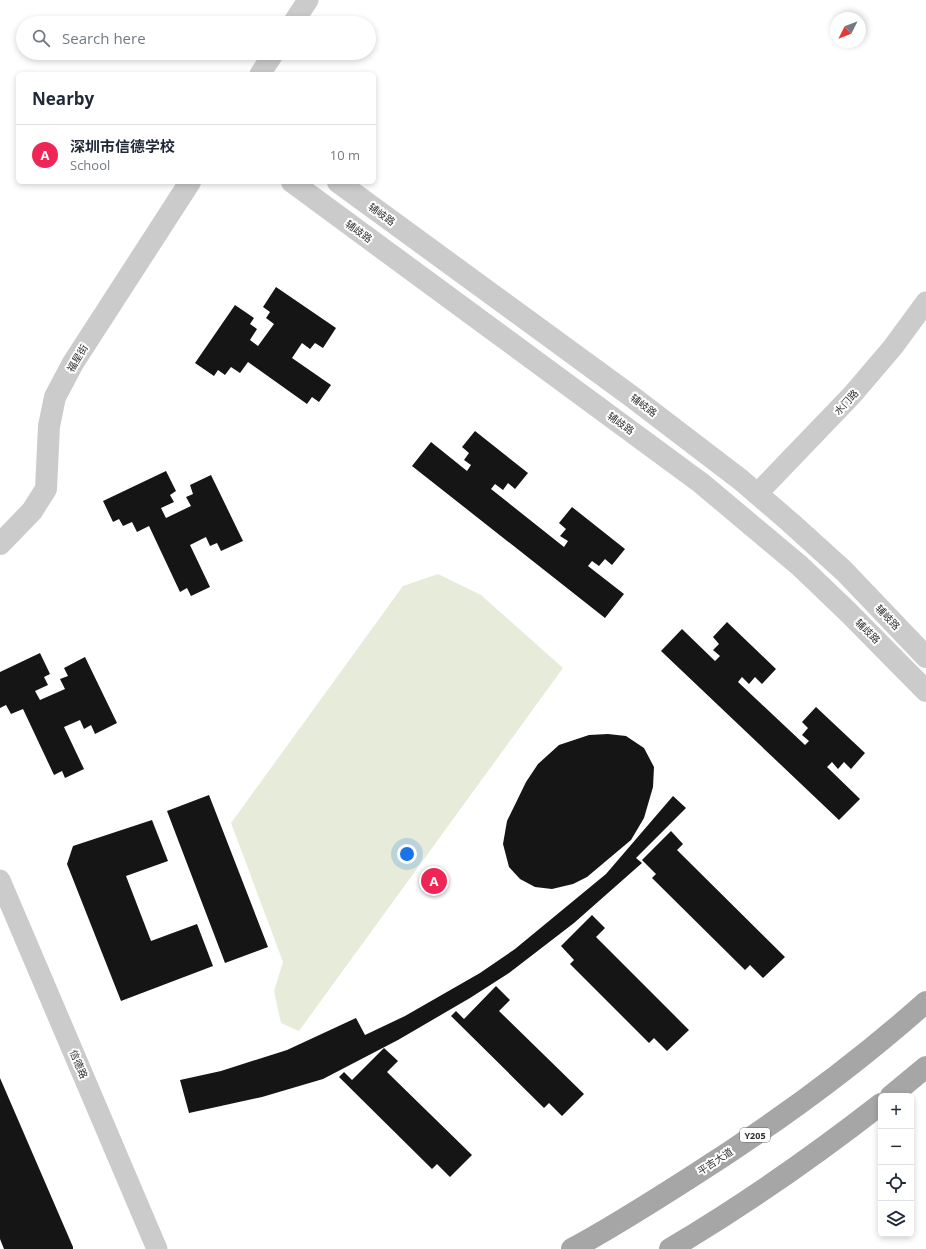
<!DOCTYPE html>
<html lang="en">
<head>
<meta charset="utf-8">
<style>
  :root { --surface:#fff; --page:#f2f2f3; --text:#1f2937; --muted:#747a83; --line:#e0e1e3; --accent:#ef2655 }
  body { margin:0; font-family:"Open Sans","Noto Sans SC",sans-serif; background:var(--page); color:var(--text) }
  .controls { position:absolute; right:12px; bottom:12px; display:grid; overflow:hidden; border-radius:6px; box-shadow:0 2px 6px #0003 }
  .controls button { width:36px; height:36px; display:grid; place-items:center; padding:0; border:0; border-bottom:1px solid var(--line); background:var(--surface); color:var(--text); font:20px sans-serif }
  .compass { position:absolute; left:830px; top:12px; width:36px; height:36px; border-radius:50%; background:var(--surface); box-shadow:0 2px 6px #0003; rotate:228deg }
  .you { position:absolute; left:407px; top:854px; width:14px; height:14px; margin:-10px; border:3px solid #fff; border-radius:50%; background:#1a73e8; box-shadow:0 0 0 6px #1a73e833 }
  .badge { display:grid; place-items:center; width:26px; height:26px; border-radius:50%; background:var(--accent); color:#fff; font-size:13px; font-weight:700 }
  .pin { position:absolute; translate:-50% -50%; border:2px solid #fff; box-shadow:0 1px 4px #0006 }
  .list { margin:0; padding:0; list-style:none }
  h2 { display:flex; justify-content:space-between; align-items:center; height:52px; margin:0; padding:0 16px; font-size:17px }
  h2 small { font-size:13px; font-weight:400; color:var(--muted) }
  .list li { display:grid; grid-template-columns:26px 1fr auto; gap:12px; align-items:center; box-sizing:border-box; height:60px; padding:0 16px; border-top:1px solid var(--line) }
  .list b { display:block; font-size:15px; white-space:nowrap }
  .list p { margin:0; font-size:13px; white-space:nowrap; color:var(--muted) }
  .list em { font-size:13px; font-style:normal; color:var(--muted) }
  .icon { flex:none; width:22px; height:22px; fill:none; stroke:currentColor; stroke-width:2; stroke-linecap:round; stroke-linejoin:round }
  .map { position:relative; flex:none; width:926px; height:1249px; overflow:hidden }
  .search { position:absolute; background:var(--surface); box-shadow:0 2px 6px #0003; left:16px; top:16px; width:360px; height:44px; display:flex; align-items:center; gap:10px; box-sizing:border-box; padding:0 14px; border-radius:22px; color:var(--muted); font-size:15px }
  .panel { position:absolute; background:var(--surface); box-shadow:0 2px 6px #0003; left:16px; top:72px; width:360px; height:112px; border-radius:6px }
  .map>svg:first-child { display:block }
  .green { fill:#e7ecda }
  .building { fill:#151515 }
  .lines { fill:none; stroke-linecap:round; stroke-linejoin:round }
  .minor { stroke:#cbcbcb; stroke-width:21 }
  .tertiary { stroke:#cbcbcb; stroke-width:22 }
  .primary { stroke:#a6a6a6; stroke-width:22 }
  .labels { text-anchor:middle; dominant-baseline:central; stroke-width:4; stroke-linejoin:round; paint-order:stroke }
  .shield { fill:#fff; stroke:#6d6d6d; stroke-width:1 }
  .shield-label { font-size:9px; font-weight:bold; fill:#2e2e2e }
  .street-label { font-size:10px; fill:#2e2e2e; stroke:#fff }
</style>
</head>
<body>
<div class="map">
<svg width="926" height="1249" viewBox="0 0 926 1249">
  <rect width="100%" height="100%" fill="#fff"/>
  <!-- green -->
  <path class="green" d="M438,574l43,21 82,73 -264,363 -18,-8 -7,-32 9,-29 -52,-139 172,-237z"/>
  <!-- building -->
  <path class="building" d="M276,287l60,41 -13,20 -8,-5 -5,6 -8,-6 -10,15 39,27 -12,17 -7,-5 -5,7 -59,-42 -8,11 -9,-6 -6,8 -7,-5 -4,6 -19,-13 40,-58 19,13 -4,6 7,5 -7,11 8,6 16,-22 -8,-6 4,-6 -7,-5z
    M475,431l53,42 -13,16 -7,-6 -5,7 -8,-6 -4,5 73,58 4,-6 -8,-5 6,-7 -7,-6 13,-16 53,42 -13,16 -7,-6 -6,7 -7,-5 -4,5 36,28 -19,24 -193,-152 19,-24 36,29 4,-6 -7,-5 5,-7 -7,-6z
    M166,471l10,20 -6,4 4,7 -13,6 5,10 25,-12 -5,-9 7,-3 -3,-9 21,-10 32,66 -22,10 -4,-8 -7,3 -4,-9 -16,8 20,42 -19,9 -4,-8 -7,4 -31,-66 -12,6 -5,-10 -9,4 -4,-7 -6,3 -10,-21z
    M727,622l49,47 -14,15 -7,-7 -6,7 -7,-7 -4,5 67,63 4,-4 -7,-6 6,-7 -6,-6 14,-15 49,46 -14,16 -7,-7 -6,7 -6,-7 -5,5 33,32 -21,21 -178,-169 21,-22 33,32 5,-5 -7,-6 6,-6 -6,-7z
    M40,653l10,21 -6,3 4,8 -13,6 5,9 25,-11 -5,-10 8,-3 -4,-8 21,-11 32,66 -22,11 -4,-9 -7,4 -4,-9 -16,7 20,42 -19,9 -3,-7 -8,4 -31,-66 -12,5 -5,-9 -6,3v-36z
    M608,734l18,2 18,12 10,19 -1,20 -9,31 -13,22 -44,37 -14,7 -21,5 -17,-2 -15,-8 -11,-12 -6,-23 4,-23 19,-39 12,-18 21,-19 30,-10z
    M209,795l59,152 -43,16 -58,-152z
    M673,796l13,12 -50,50 6,5 -68,60 -65,50 -39,25 -72,42 -75,39 -61,18 -73,16 -9,-33 41,-9 66,-21 69,-32 9,17 40,-19 75,-43 35,-24 91,-75z
    M152,820l16,41 -42,15 25,65 46,-17 16,42 -92,35 -54,-137 6,-18z
    M671,831l12,13 -6,6 108,107 -22,21 -13,-13 -5,5 -93,-92 4,-4 -14,-14z
    M592,915l13,13 -9,9 93,93 -22,21 -13,-13 -5,5 -79,-79 4,-4 -13,-14z
    M496,986l14,14 -11,11 85,83 -22,22 -13,-13 -5,5 -93,-92 5,-5 8,8z
    M384,1048l14,13 -11,11 85,83 -22,22 -13,-13 -5,5 -93,-92 5,-5 8,8z
    M0,1078l73,169v2h-69l-4,-10z"/>
  <g class="lines">
    <!-- minor -->
    <path class="minor" d="M293,23l15,-23
      M260,74l14,-21
      M757,494l95,-99 41,-48 33,-45
      M0,880l157,369"/>
    <!-- tertiary -->
    <path class="tertiary" d="M292,182l409,301 99,83 49,47 77,78
      M338,182l293,214 110,84 50,43 53,48 82,86
      M0,544l32,-33 14,-22 3,-63 6,-29 18,-34 117,-181"/>
    <!-- primary -->
    <path class="primary" d="M891,1096l35,-29
      M572,1249c41,-22 80,-47 119,-72 82,-52 162,-110 235,-175
      M670,1249c74,-44 143,-92 211,-145"/>
  </g>
  <g class="labels">
    <!-- shield labels -->
    <rect class="shield" x="740" y="1128" width="30" height="14" rx="3"/>
    <g class="shield-label">
      <text x="755" y="1135">Y205</text>
    </g>
    <!-- street labels -->
    <g class="street-label">
      <text transform="translate(382 214) rotate(36)">辅岐路</text>
      <text transform="translate(359 231) rotate(36)">辅歧路</text>
      <text transform="translate(77 358) rotate(-59)">福星街</text>
      <text transform="translate(846 402) rotate(-47)">水门路</text>
      <text transform="translate(644 405) rotate(37)">辅岐路</text>
      <text transform="translate(621 423) rotate(36)">辅歧路</text>
      <text transform="translate(888 617) rotate(46)">辅岐路</text>
      <text transform="translate(868 631) rotate(45)">辅歧路</text>
      <text transform="translate(79 1064) rotate(67)">信德路</text>
      <text transform="translate(715 1161) rotate(-33)">平吉大道</text>
    </g>
  </g>
</svg>
<div class="controls">
<button>+</button>
<button>−</button>
<button><svg class="icon" aria-label="locate" viewBox="0 0 24 24"><circle cx="12" cy="12" r="6"/><path d="M12 2v4M12 18v4M2 12h4M18 12h4"/></svg></button>
<button><svg class="icon" aria-label="layers" viewBox="0 0 24 24"><path d="M12 4l9 5-9 5-9-5zM3 14l9 5 9-5"/></svg></button>
</div>
<svg class="compass" viewBox="-18 -18 36 36"><path d="M0-13l5 13h-10z" fill="#e53935"/><path d="M0 13l5-13h-10z" fill="#747a83"/></svg>
<div class="you"></div>
<div class="pin badge" style="left:434px;top:881px">A</div>
<div class="search"><svg class="icon" aria-label="search" viewBox="0 0 24 24"><circle cx="10" cy="10" r="6"/><path d="M15 15l6 6"/></svg>Search here</div>
<section class="panel">
<h2>Nearby<small></small></h2>
<ul class="list">
<li><span class="badge">A</span><div><b>深圳市信德学校</b><p>School</p></div><em>10 m</em></li>
</ul>
</section>
</div>
</body>
</html>
